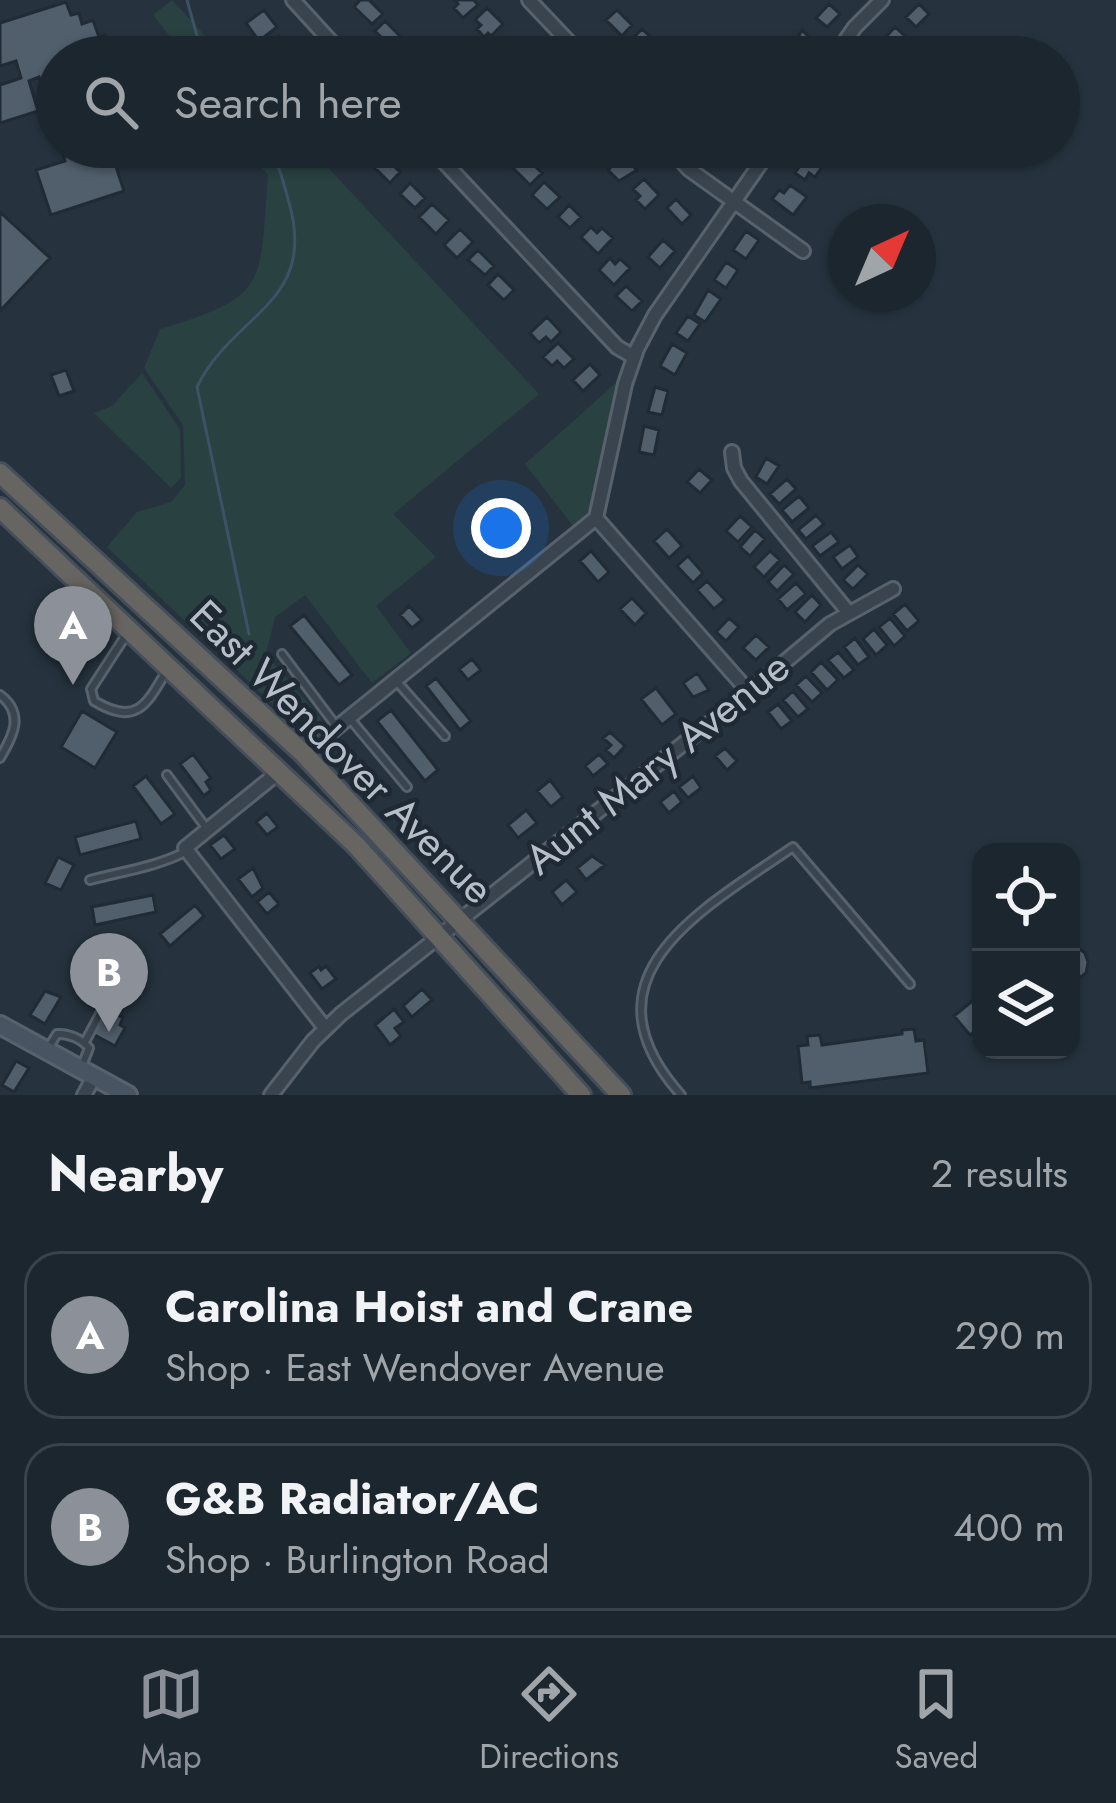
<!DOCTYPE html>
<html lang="en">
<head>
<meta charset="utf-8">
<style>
  :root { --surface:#1c262e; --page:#29323a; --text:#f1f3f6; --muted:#a0a5aa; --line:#3a434a; --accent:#8c9099 }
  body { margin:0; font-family:Jost,sans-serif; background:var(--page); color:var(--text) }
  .controls { position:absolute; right:36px; bottom:36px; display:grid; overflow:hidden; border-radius:24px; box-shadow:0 3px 9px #0004 }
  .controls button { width:108px; height:108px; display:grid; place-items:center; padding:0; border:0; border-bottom:3px solid var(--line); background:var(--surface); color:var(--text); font:60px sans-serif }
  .compass { position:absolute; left:828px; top:204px; width:108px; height:108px; border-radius:50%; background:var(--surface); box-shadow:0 3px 9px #0004; rotate:44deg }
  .you { position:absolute; left:501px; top:528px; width:42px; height:42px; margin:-30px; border:9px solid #fff; border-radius:50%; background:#1a73e8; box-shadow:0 0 0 18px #1a73e833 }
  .badge { display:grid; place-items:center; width:78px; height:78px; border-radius:50%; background:var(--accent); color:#fff; font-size:39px; font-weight:700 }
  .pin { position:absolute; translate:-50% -99px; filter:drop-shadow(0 3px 6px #0008) }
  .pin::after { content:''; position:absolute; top:63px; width:42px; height:36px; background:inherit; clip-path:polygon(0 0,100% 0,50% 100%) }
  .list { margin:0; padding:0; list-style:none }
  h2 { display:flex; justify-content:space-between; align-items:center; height:156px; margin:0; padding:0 48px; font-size:51px }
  h2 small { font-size:39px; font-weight:400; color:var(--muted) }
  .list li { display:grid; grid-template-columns:78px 1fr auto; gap:36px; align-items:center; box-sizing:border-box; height:168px; margin:0 24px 24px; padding:0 24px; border:3px solid var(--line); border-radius:36px }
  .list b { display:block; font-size:45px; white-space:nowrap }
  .list p { margin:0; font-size:39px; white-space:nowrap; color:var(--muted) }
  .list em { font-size:39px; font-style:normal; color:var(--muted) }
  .icon { flex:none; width:66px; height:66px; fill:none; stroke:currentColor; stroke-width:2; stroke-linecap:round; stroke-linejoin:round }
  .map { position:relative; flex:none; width:1116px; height:1095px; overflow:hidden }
  .search { position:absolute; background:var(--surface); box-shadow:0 3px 9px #0004; left:36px; right:36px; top:36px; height:132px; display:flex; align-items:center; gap:30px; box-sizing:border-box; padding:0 42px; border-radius:66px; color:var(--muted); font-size:45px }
  .sheet { height:540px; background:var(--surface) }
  nav { display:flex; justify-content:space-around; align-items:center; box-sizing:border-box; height:168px; border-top:3px solid var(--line); background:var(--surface); font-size:33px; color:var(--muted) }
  nav a { display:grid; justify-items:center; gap:6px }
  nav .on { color:var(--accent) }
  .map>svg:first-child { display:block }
  .green { fill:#294140 }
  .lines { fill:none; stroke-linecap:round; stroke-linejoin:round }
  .stream { stroke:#3c5266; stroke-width:3 }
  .building { fill:#515e6c; stroke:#212b35; stroke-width:3 }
  .service-casing { stroke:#58626c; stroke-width:12 }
  .minor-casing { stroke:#58626c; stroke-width:18 }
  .secondary-casing { stroke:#58626c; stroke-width:22 }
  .trunk-casing { stroke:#454f59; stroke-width:24 }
  .service { stroke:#3a444e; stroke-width:6 }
  .minor { stroke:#3a444e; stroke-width:12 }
  .secondary { stroke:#485461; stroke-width:16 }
  .trunk { stroke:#666562; stroke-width:18 }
  .labels { text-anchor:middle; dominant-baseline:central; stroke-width:9; stroke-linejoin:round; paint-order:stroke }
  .street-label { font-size:42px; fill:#b6bfc9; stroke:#1f2933 }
</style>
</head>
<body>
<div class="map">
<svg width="1116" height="1095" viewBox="0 0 1116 1095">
  <rect width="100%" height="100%" fill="#26333e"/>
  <!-- green -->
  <path class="green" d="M172,0l53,57h-39l-33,-42z
    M242,147h67l230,247 -146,120 43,43 -60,49 35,47 -39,30 -67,-88 -30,22 -9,37 56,66 -14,11 -8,-1 -193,-183 30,-35 34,-10 14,-17 -2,-60 -39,-57 16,-39c111,-33 99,-45 108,-154z
    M142,373l38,56 1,49 -10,10 -77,-75 18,-7z
    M616,383l-22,119 -7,13 -14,11 -48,-62z"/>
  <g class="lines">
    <!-- stream -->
    <path class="stream" d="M187,0l10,36 13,21
      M249,634l-52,-247c36,-75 123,-83 91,-188 -5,-18 -9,-36 -20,-52"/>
  </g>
  <!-- building -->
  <path class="building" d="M360,0h9l14,14 -11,10 -18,-17z
    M454,0h20l4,5 -15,13 -9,-10 4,-4z
    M66,2l5,13 8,-2 3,11 11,-4 6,17 6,-2 7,21 -55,1v78l-18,-58 -10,4 9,30 -38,12v-38l21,-7 -5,-17 -16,5v-43z
    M829,4l11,10 -13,13 -11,-9z
    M919,4l10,10 -13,13 -10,-10z
    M487,8l16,16 -12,12 -3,-3 -4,4 -7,-8 4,-4 -6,-5z
    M264,10l13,17 -18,14 -13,-18z
    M617,10l15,15 -10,11 -16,-16z
    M385,21l15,15 -10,10 -15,-15z
    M895,27l10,9 -12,13 -10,-9z
    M642,29l16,15 -13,13h-7l-12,-12z
    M802,30l14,14 -12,12 -11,-10z
    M279,36l18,17 -4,4h-11l-12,-11z
    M61,147l49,1 14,43 -73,24 -15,-45 29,-9z
    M351,147h21l3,3 -14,15 -14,-14z
    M494,147h20l7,7 -11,10z
    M535,147l11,11 -10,9 6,6 -12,12 -17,-17z
    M622,156l15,14 -18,11 -11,-11z
    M807,156l15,11 -7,10 -6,-4 -4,7 -10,-7z
    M386,158l14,14 -10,11 -15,-15z
    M644,179l15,16 -14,14 -9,-9 4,-4 -7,-7z
    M544,182l16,15 -13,12 -15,-14z
    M410,183l15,15 -10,10 -15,-14z
    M790,185l17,12 -14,18 -21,-16 7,-9 5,3z
    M676,199l15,16 -9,9 -15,-16z
    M432,204l17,16 -13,14 -17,-17z
    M569,205l12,12 -11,11 -12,-11z
    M0,212l50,46 -50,53z
    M591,227l6,6 5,-5 11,10 -15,16 -17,-17z
    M460,229l13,13 -16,16 -13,-13z
    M746,231l13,9 -13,19 -13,-9z
    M663,240l12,11 -15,17 -12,-11z
    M478,250l16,16 -9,9 -17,-15z
    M610,258l5,6 5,-5 10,9 -16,17 -15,-15z
    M726,262l12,8 -12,18 -12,-8z
    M498,274l16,16 -10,10 -16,-15z
    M626,286l16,15 -10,10 -16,-15z
    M708,290l13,9 -16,23 -11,-7z
    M688,316l12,8 -12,17 -12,-8z
    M547,317l14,15 -10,10 -5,-5 -7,6 -9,-10z
    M558,343l16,16 -10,9 -7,-7 -5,5 -9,-9z
    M672,344l15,9 -12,22 -15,-9z
    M590,364l10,11 -17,16 -10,-11z
    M66,370l8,21 -15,5 -8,-21z
    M655,387l13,4 -6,24 -14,-3z
    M644,426l15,4 -5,25 -15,-3z
    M766,458l13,8 -12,18 -11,-7z
    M699,469l13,11 -12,13 -13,-11z
    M787,479l9,10 -17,15 -9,-10z
    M799,496l10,12 -17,14 -10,-12z
    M816,515l8,9 -18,15 -8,-9z
    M740,516l12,11 -14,15 -12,-11z
    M667,529l15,17 -13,12 -15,-17z
    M755,530l10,9 -15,17 -10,-9z
    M831,532l8,10 -19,14 -8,-10z
    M850,545l8,12 -16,12 -9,-12z
    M591,551l18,21 -11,10 -18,-21z
    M770,551l10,9 -16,17 -10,-10z
    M688,556l15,17 -10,10 -16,-17z
    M784,565l10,9 -17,17 -9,-9z
    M858,565l10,9 -15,15 -10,-9z
    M707,581l18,19 -11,9 -17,-19z
    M796,583l10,11 -19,16 -9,-11z
    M812,595l9,10 -16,17 -10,-10z
    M632,598l14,15 -11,12 -15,-16z
    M905,604l14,17 -12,10 -14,-17z
    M409,606l13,14 -10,8 -12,-13z
    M304,615l48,60 -13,10 -49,-59z
    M729,618l10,9 -13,14 -10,-9z
    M890,618l15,18 -11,10 -15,-19z
    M874,629l13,16 -11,10 -13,-16z
    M756,635l13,12 -13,13 -13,-12z
    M855,638l14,19 -11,8 -14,-18z
    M838,652l16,18 -10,8 -16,-18z
    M472,659l9,11 -13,10 -9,-11z
    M821,662l17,18 -11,10 -16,-18z
    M697,673l12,17 -16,7 -10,-14z
    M806,676l16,17 -10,9 -16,-17z
    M436,678l35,43 -11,9 -34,-44z
    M656,688l20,26 -14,11 -21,-26z
    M793,691l15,18 -10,8 -15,-17z
    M778,704l14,17 -11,8 -13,-17z
    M391,710l47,60 -13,11 -48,-60z
    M82,711l35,21 -22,36 -34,-21z
    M610,732l15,14 -11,12 -8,-8 5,-5 -8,-7z
    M725,748l12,13 -10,9 -12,-14z
    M193,754l18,24 -5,4 5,8 -7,6 -24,-32z
    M599,754l9,10 -15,12 -8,-10z
    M146,776l29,38 -14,10 -28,-38z
    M693,776l8,12 -13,10 -9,-11z
    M550,780l13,17 -12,10 -14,-16z
    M674,791l8,11 -13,11 -9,-11z
    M526,810l11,13 -19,15 -10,-13z
    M267,813l11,14 -11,8 -11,-13z
    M136,821l5,18 -61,16 -5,-18z
    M224,835l11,14 -14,10 -11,-14z
    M592,856l13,9 -19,15 -9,-12z
    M58,857l16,8 -13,25 -16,-7z
    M253,868l10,20 -11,9 -14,-18z
    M566,880l11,12 -15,13 -10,-13z
    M269,892l10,12 -12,10 -10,-12z
    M153,895l3,17 -61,13 -3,-18z
    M195,905l9,11 -34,30 -10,-12z
    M1071,943l14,10 3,9 -2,11 -15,11z
    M319,966l2,4 5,-4 10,13 -14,10 -12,-16z
    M127,967l18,16 -7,9 -19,-17z
    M422,989l10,11 -20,17 -9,-11z
    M45,991l16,6 -16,27 -15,-9z
    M981,994v33l-11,8 -16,-19z
    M107,1009l16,9 -3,7 5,3 -10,18 -22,-12z
    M394,1009l10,13 -9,6 6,8 -11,9 -15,-20z
    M914,1029l2,12 8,-1 4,33 -118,15v-6l-8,1 -4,-37 10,-1 -1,-9 13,-1 2,10 80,-11v-4z
    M16,1061l13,7 -15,24 -12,-7z"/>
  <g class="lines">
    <defs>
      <path id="service" d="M128,632l-37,57 3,12c42,25 52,5 73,-31
        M282,654l55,73
        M398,683l47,53
        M0,695c25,19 13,41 0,63
        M351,720l56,67
        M167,775l40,54
        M90,880c34,-9 66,-13 97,-29
        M85,1042l25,-47
        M49,1047l8,-13c11,-1 25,5 32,14l-7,18
        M681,1095c-105,-118 20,-185 112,-248l117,137"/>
      <path id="minor" d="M293,0l52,57
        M529,0l54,57
        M834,57l21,-30 27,-27
        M430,147l187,200 17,10
        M668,147l22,23 113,81
        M732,452l2,16 7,13 108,132
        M596,518l153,174
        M304,754l292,-236 29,-134 12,-35 18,-34 117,-168
        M280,771l-95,77 140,180
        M84,1095l10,-18
        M271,1095l42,-54 28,-27 408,-322 81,-68 63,-35"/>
      <path id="secondary" d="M0,1025l128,70"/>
      <path id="trunk" d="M0,473l304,281 317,341
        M0,508l356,337 225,250"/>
    </defs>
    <!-- service casing -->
    <use href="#service" class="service-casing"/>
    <!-- minor casing -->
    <use href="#minor" class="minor-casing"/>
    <!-- secondary casing -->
    <use href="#secondary" class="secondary-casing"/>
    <!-- trunk casing -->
    <use href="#trunk" class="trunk-casing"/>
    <!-- service -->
    <use href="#service" class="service"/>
    <!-- minor -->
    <use href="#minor" class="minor"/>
    <!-- secondary -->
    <use href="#secondary" class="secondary"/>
    <!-- trunk -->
    <use href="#trunk" class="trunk"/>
  </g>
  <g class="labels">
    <!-- street labels -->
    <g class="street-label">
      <text transform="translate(342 752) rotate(45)">East Wendover Avenue</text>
      <text transform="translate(657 763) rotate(-39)">Aunt Mary Avenue</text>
    </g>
  </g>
</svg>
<div class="controls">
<button><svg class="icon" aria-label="locate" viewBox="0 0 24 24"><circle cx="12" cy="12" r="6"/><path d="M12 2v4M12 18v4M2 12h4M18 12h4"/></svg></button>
<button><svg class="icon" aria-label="layers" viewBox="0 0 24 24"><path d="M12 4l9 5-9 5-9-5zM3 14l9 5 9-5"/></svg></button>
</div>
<svg class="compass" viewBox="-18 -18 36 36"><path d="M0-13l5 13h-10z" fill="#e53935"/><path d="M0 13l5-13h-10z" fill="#a0a5aa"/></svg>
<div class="you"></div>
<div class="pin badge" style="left:73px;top:685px">A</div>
<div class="pin badge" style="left:109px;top:1032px">B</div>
<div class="search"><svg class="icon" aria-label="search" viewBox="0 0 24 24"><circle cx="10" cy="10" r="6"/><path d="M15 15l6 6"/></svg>Search here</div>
</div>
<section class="sheet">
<h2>Nearby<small>2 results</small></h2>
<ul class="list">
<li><span class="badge">A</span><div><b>Carolina Hoist and Crane</b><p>Shop · East Wendover Avenue</p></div><em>290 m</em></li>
<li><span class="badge">B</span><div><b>G&amp;B Radiator/AC</b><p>Shop · Burlington Road</p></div><em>400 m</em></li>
</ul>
</section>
<nav>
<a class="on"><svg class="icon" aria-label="map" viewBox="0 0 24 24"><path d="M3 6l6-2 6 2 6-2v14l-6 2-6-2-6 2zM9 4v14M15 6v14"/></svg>Map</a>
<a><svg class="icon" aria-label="directions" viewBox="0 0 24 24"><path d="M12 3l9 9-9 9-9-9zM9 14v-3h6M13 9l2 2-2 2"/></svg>Directions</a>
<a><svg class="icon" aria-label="saved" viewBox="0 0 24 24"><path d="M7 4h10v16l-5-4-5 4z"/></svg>Saved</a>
</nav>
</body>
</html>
